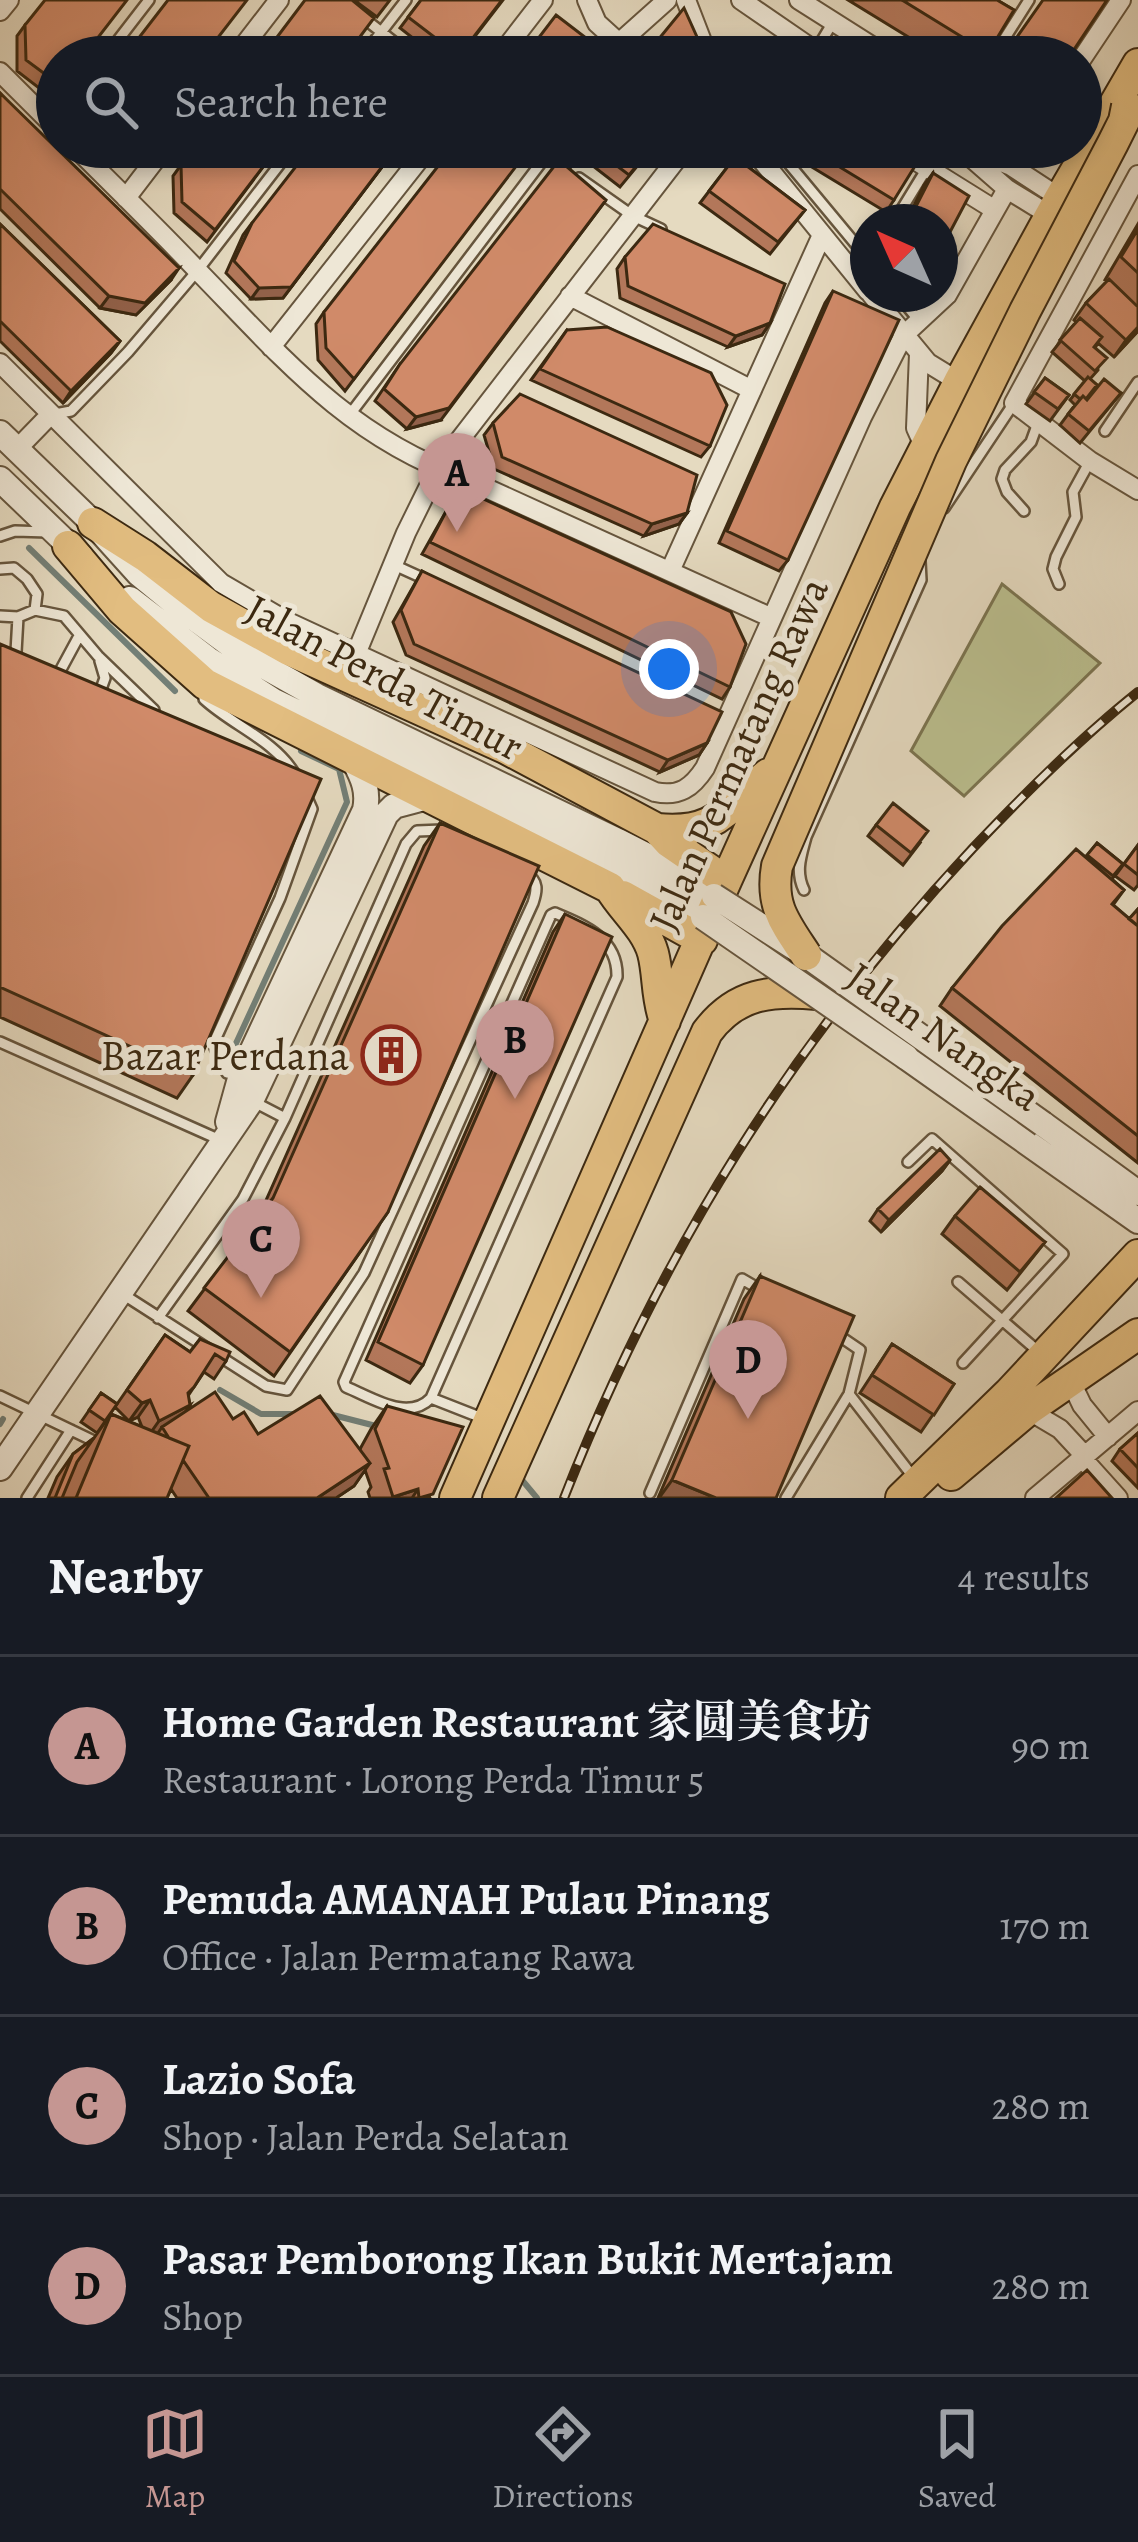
<!DOCTYPE html>
<html lang="en">
<head>
<meta charset="utf-8">
<style>
  :root { --surface:#171b24; --page:#242831; --text:#f1f3f6; --muted:#9ea1a6; --line:#363941; --accent:#c59692 }
  body { margin:0; font-family:Alegreya,"Noto Serif SC",serif; background:var(--page); color:var(--text) }
  .compass { position:absolute; left:850px; top:204px; width:108px; height:108px; border-radius:50%; background:var(--surface); box-shadow:0 6px 18px #0003; rotate:315deg }
  .you { position:absolute; left:669px; top:669px; width:42px; height:42px; margin:-30px; border:9px solid #fff; border-radius:50%; background:#1a73e8; box-shadow:0 0 0 18px #1a73e833 }
  .badge { display:grid; place-items:center; width:78px; height:78px; border-radius:50%; background:var(--accent); color:#111; font-size:39px; font-weight:700 }
  .pin { position:absolute; translate:-50% -99px; filter:drop-shadow(0 3px 6px #0008) }
  .pin::after { content:''; position:absolute; top:63px; width:42px; height:36px; background:inherit; clip-path:polygon(0 0,100% 0,50% 100%) }
  .list { margin:0; padding:0; list-style:none }
  h2 { display:flex; justify-content:space-between; align-items:center; height:156px; margin:0; padding:0 48px; font-size:51px }
  h2 small { font-size:39px; font-weight:400; color:var(--muted) }
  .list li { display:grid; grid-template-columns:78px 1fr auto; gap:36px; align-items:center; box-sizing:border-box; height:180px; padding:0 48px; border-top:3px solid var(--line) }
  .list b { display:block; font-size:45px; white-space:nowrap }
  .list p { margin:0; font-size:39px; white-space:nowrap; color:var(--muted) }
  .list em { font-size:39px; font-style:normal; color:var(--muted) }
  .icon { flex:none; width:66px; height:66px; fill:none; stroke:currentColor; stroke-width:2; stroke-linecap:round; stroke-linejoin:round }
  .map { position:relative; flex:none; width:1138px; height:1498px; overflow:hidden }
  .search { position:absolute; background:var(--surface); box-shadow:0 6px 18px #0003; left:36px; right:36px; top:36px; height:132px; display:flex; align-items:center; gap:30px; box-sizing:border-box; padding:0 42px; border-radius:66px; color:var(--muted); font-size:45px }
  .sheet { height:876px; background:var(--surface) }
  nav { display:flex; justify-content:space-around; align-items:center; box-sizing:border-box; height:168px; border-top:3px solid var(--line); background:var(--surface); font-size:33px; color:var(--muted) }
  nav a { display:grid; justify-items:center; gap:6px }
  nav .on { color:var(--accent) }
  .map>svg:first-child { display:block }
  .green { fill:#babe8e; stroke:#7b7450; stroke-width:3 }
  .lines { fill:none; stroke-linecap:round; stroke-linejoin:round }
  .stream { stroke:#737f76; stroke-width:6 }
  .service-casing { stroke:#66553d; stroke-width:14 }
  .minor-casing { stroke:#66553d; stroke-width:22 }
  .tertiary-casing { stroke:#66553d; stroke-width:28 }
  .primary-casing { stroke:#3c2911; stroke-width:34 }
  .service { stroke:#eee7d6; stroke-width:9 }
  .minor { stroke:#eee7d6; stroke-width:18 }
  .tertiary { stroke:#eee7d6; stroke-width:24 }
  .primary { stroke:#e2bd80; stroke-width:30 }
  .rail-casing { stroke:#3c2911; stroke-width:10 }
  .rail { stroke:#eee7d6; stroke-width:6; stroke-dasharray:18; stroke-linecap:butt }
  .tertiary-bridge-casing { stroke:#66553d; stroke-width:28; stroke-linecap:butt }
  .primary-bridge-casing { stroke:#3c2911; stroke-width:34; stroke-linecap:butt }
  .tertiary-bridge { stroke:#eee7d6; stroke-width:24 }
  .primary-bridge { stroke:#e2bd80; stroke-width:30 }
  .wall { fill:#b3775a; stroke:#3c2911; stroke-width:3 }
  .shaded-wall { fill:#92614a; stroke:#3c2911; stroke-width:3 }
  .building { fill:#d08a69; stroke:#3c2911; stroke-width:3 }
  .labels { text-anchor:middle; dominant-baseline:central; stroke-width:10; stroke-linejoin:round; paint-order:stroke }
  .street-label { font-size:42px; fill:#3c2911; stroke:#eee7d6 }
  .poi-label { font-size:42px; fill:#3c2911; stroke:#eee7d6; text-anchor:end }
</style>
</head>
<body>
<div class="map">
<svg width="1138" height="1498" viewBox="0 0 1138 1498">
  <rect width="100%" height="100%" fill="#e5dac0"/>
  <filter id="stains"><feTurbulence type="fractalNoise" baseFrequency=".00167" numOctaves="4"/><feColorMatrix values="0 0 0 0 .2 0 0 0 0 .09 0 0 0 0 .02 0 0 0 .5 -.17"/></filter>
  <radialGradient id="worn" r=".72"><stop offset=".6" stop-color="#630" stop-opacity="0"/><stop offset="1" stop-color="#630" stop-opacity=".3"/></radialGradient>
  <!-- green -->
  <path class="green" d="M1002,584l98,79 -136,133 -53,-45z"/>
  <g class="lines">
    <!-- stream -->
    <path class="stream" d="M29,548l146,143
      M232,1052l115,-250 -8,-33 -38,-18
      M220,1390l41,24h33
      M325,1413l51,13
      M0,1424l3,-5
      M517,1474l20,24"/>
    <defs>
      <path id="service" d="M361,16l52,41
        M815,52l18,-30
        M105,57l44,-57
        M362,57l44,-57
        M993,57l36,-57
        M536,147l29,21
        M775,147l93,112
        M579,178l54,38 28,13
        M894,222l33,-54
        M897,294l23,28
        M55,414l16,-3 57,-59 70,-82 95,-123
        M348,417l205,-270
        M1105,431l33,-49
        M944,508l70,-105
        M1024,511l-17,-19 -5,-13 3,-9 26,-28 8,-22
        M0,536l15,-5 33,1
        M394,565l33,15
        M0,569l14,-1 13,11 10,15 -2,16
        M1059,584l-6,-15 3,-12 20,-40 -3,-25 17,-31
        M0,616l18,1 17,-7 29,6 34,40 56,54v8
        M16,652l2,-35
        M100,661l5,17 -4,11
        M59,673l20,-37
        M204,696v3c28,26 70,41 90,74
        M804,890c-9,-19 -3,-34 2,-53l115,-257 -1,-19
        M555,913c31,13 63,26 62,64l-186,421c-23,24 -58,0 -85,-11l-2,-5 207,-467z
        M0,1042l218,97
        M237,1074l-10,-1 -12,-25 1,-10 64,-140 32,-89 -7,-16
        M256,1103l29,15
        M908,1162l24,-23 131,115 -100,109
        M958,1282l81,70
        M121,1293l145,93 21,4 77,-117 169,-370c4,-12 6,-22 -7,-29
        M158,1318l85,-119 42,-81 121,-274 11,-13 25,-1
        M838,1335l22,15 -11,44
        M0,1396l98,47
        M431,1398l51,20
        M650,1493l92,-214 19,11
        M27,1498l44,-68
        M786,1498l63,-104 65,84"/>
      <path id="minor" d="M587,0l10,23 22,20 48,-43
        M686,0l22,57
        M741,0l83,57
        M799,0l90,57
        M0,11l9,-11
        M235,57l44,-57
        M499,57l44,-57
        M1081,60l40,-60
        M0,72l57,57
        M75,147c41,41 83,82 123,124 84,86 149,165 266,207l308,140
        M751,147l117,144
        M894,147l101,63
        M959,147l48,42 44,27
        M964,147l47,19 49,32
        M1138,175l-124,228 76,58 48,29
        M126,198l39,-51
        M871,294l57,69 31,19
        M570,296l182,94
        M271,347l158,-200
        M919,354l-3,74 9,20
        M0,363l221,220 67,39 367,170c24,5 37,-4 50,-24l157,-351 35,-69 7,-13 43,-40 60,-106
        M17,449l34,-35
        M670,571l152,-336
        M356,654l50,-121 32,-65 248,-321
        M1070,1380l12,25 26,32
        M1028,1410l32,19 25,27
        M1082,1458l36,40
        M1035,1498l103,-87"/>
      <path id="tertiary" d="M0,433l93,90 46,51 39,32 66,49 73,41 301,145 51,26 45,29
        M0,479l81,78
        M130,599l78,60 66,42 382,185 47,31
        M906,1057l232,164
        M228,1122l13,-47 124,-265c4,-19 -2,-32 -11,-49
        M1043,1124l95,69
        M0,1468l251,-367 135,-287 8,-8 34,-9"/>
      <path id="primary" d="M93,523l52,33 66,51 78,43 216,98 152,81c61,6 68,-21 111,-55
        M68,546l54,64 83,74 405,204c13,22 36,40 43,65 6,23 3,44 12,68
        M657,829l12,13 57,39
        M623,896l79,44
        M951,1475l77,-65 110,-76
        M455,1498l271,-617 169,-374 64,-125 101,-184 78,-134
        M498,1498l209,-466c29,-39 64,-42 110,-38
        M901,1498l108,-105 129,-138"/>
    </defs>
    <!-- service casing -->
    <use href="#service" class="service-casing"/>
    <!-- minor casing -->
    <use href="#minor" class="minor-casing"/>
    <!-- tertiary casing -->
    <use href="#tertiary" class="tertiary-casing"/>
    <!-- primary casing -->
    <use href="#primary" class="primary-casing"/>
    <!-- service -->
    <use href="#service" class="service"/>
    <!-- minor -->
    <use href="#minor" class="minor"/>
    <!-- tertiary -->
    <use href="#tertiary" class="tertiary"/>
    <!-- primary -->
    <use href="#primary" class="primary"/>
    <defs>
      <path id="rail" d="M564,1498c97,-247 228,-456 409,-650 52,-55 106,-109 165,-156"/>
    </defs>
    <!-- rail casing -->
    <use href="#rail" class="rail-casing"/>
    <!-- rail -->
    <use href="#rail" class="rail"/>
    <defs>
      <path id="tertiary-bridge" d="M714,896l92,59 237,169
        M703,917l203,140"/>
      <path id="primary-bridge" d="M806,955c-21,-32 -36,-49 -29,-89l174,-405 74,-150 88,-168 11,-22 3,-15"/>
    </defs>
    <!-- tertiary-bridge casing -->
    <use href="#tertiary-bridge" class="tertiary-bridge-casing"/>
    <!-- primary-bridge casing -->
    <use href="#primary-bridge" class="primary-bridge-casing"/>
    <!-- tertiary-bridge -->
    <use href="#tertiary-bridge" class="tertiary-bridge"/>
    <!-- primary-bridge -->
    <use href="#primary-bridge" class="primary-bridge"/>
  </g>
  <!-- wall -->
  <path class="wall" d="M354,0h36l-13,17z
    M421,0h82l-44,57h-22l-37,-29z
    M848,0h149l17,10 -30,47h-43z
    M25,25l32,32v35l-5,6 -35,-27v-35z
    M0,93l171,187 -35,35 -36,-7 -100,-99z
    M194,147h84l-71,95 -33,-29 -1,-37z
    M397,147l-114,151 -32,1 -25,-26 17,-38 9,-12z
    M528,147l-183,244 -27,-31 -2,-36 8,-12z
    M578,147h75l-33,40 -36,-28z
    M796,147h89l9,53 -8,12 -94,-57z
    M735,157l70,53 -35,44 -70,-51z
    M933,173l7,49h-34l18,-37z
    M0,224l120,117 -9,12 -48,50 -63,-62z
    M1138,224v107l-24,26 -16,-14 -3,5 3,22 -8,9 7,6 24,8 -41,50 -20,-18 15,-20 -5,-5 15,-19 -33,-29 24,-30 -2,-2 12,-17 21,-22 -2,-1z
    M625,257l145,66 -8,12 -34,12 -108,-49 -3,-29z
    M833,291l-45,269 -9,11 -60,-28 106,-240z
    M567,330l143,116 -9,11 -170,-77z
    M400,364l41,56 -34,9 -32,-28z
    M1045,378l24,17 -19,26 -24,-17z
    M493,423l194,90 -8,11 -35,12 -150,-67 -10,-34z
    M449,506l281,181 -8,12 -300,-145z
    M422,571l285,172 -8,12 -39,17 -254,-117 -13,-33z
    M0,644l193,431 -16,23 -177,-81z
    M440,823l-52,389 -114,164 -86,-65 71,-95 165,-370z
    M876,825l44,18 -17,22 -35,-29z
    M1097,843l26,21 -11,15 12,11 -11,15 16,14 9,-10v254l-198,-157 12,-18 134,-131z
    M1138,845v40l-4,5 -19,-14z
    M565,914l-142,451 -13,18 -44,-23 187,-428z
    M950,1160l-8,11 -61,61 -11,-11 8,-12z
    M955,1216l90,26 -38,48 -65,-56z
    M760,1276l16,222h-118l86,-199z
    M165,1335l25,17 10,-13 26,22 -12,18 -10,-7 -16,24 2,9 -4,7 47,7 25,15 102,15 11,-20 16,-23 43,92h-60l-2,-6 3,-5 -6,-17 -11,16 -18,12h-159l-6,-9 -4,9h-119l9,-21 16,-23 21,-16 17,-24 31,13 -4,-10 -9,4 -14,-14z
    M892,1344l62,40 -33,48 -61,-39z
    M101,1393l16,11 -20,29 -16,-11z
    M1138,1433v55l-26,-27 8,-12z"/>
  <!-- shaded-wall -->
  <path class="shaded-wall" d="M397,147l-114,151 -32,1 8,-11z
    M606,200l-165,220 -34,9 9,-12z
    M179,268l-8,12 -35,35 -36,-7 9,-12z
    M770,323l-8,12 -34,12 8,-11z
    M1138,327v4l-24,26 12,-17z
    M120,341l-9,12 -48,50 8,-12z
    M687,513l-8,11 -35,12 8,-12z
    M707,743l-8,12 -39,17 8,-12z
    M950,1160l-8,11 -61,61 8,-12z
    M150,1400l-12,17 -9,4 13,-18z
    M190,1405l-12,18 -16,4 -4,6 -11,5 12,-17z
    M370,1463l-16,23 -18,12h-19z
    M672,1480l44,18h-57z
    M418,1489l-6,9h-19v-1z"/>
  <!-- building -->
  <path class="building" d="M45,0h82l-44,57h-26v26l-31,-23 -1,-35z
    M168,0h79l-44,57h-79z
    M305,0h47l22,18 -29,39h-83z
    M421,0h81l-43,56 -51,-39z
    M902,0h95l17,10 -26,43z
    M1043,0h64l-38,57h-66z
    M684,8l22,49h-62z
    M556,15l51,39 -2,3h-81z
    M394,41l19,16h-31z
    M0,93l179,175 -34,35 -36,-7 -109,-107z
    M194,147h84l-63,83 -33,-28 -1,-37z
    M311,147h86l-106,140 -32,1 -25,-27 18,-38z
    M453,147l77,1 -176,231 -28,-31 -2,-36z
    M592,147h60l-23,28z
    M807,147h78l30,19 -21,34z
    M735,157l70,53 -27,32 -69,-51z
    M559,160l47,40 -157,208 -33,9 -32,-28 16,-25z
    M933,173l36,23 -29,55v-29h-32z
    M0,224l120,117 -49,50 -71,-70z
    M653,224l132,60 -15,39 -34,13 -108,-50 -3,-29z
    M1138,229v44l-17,-16z
    M1109,279l29,28v20l-12,13 -40,-37z
    M833,291l66,29 -111,240 -61,-29z
    M1080,318l22,19 -8,10 13,11 -12,13 -35,-31z
    M607,327l104,46 16,32 -17,41 -170,-77 27,-39z
    M1088,377l9,8 -11,14 -3,-3 -3,3 -6,-5z
    M1045,378l24,17 -11,14 -24,-17z
    M1104,379l17,14 -32,38 -21,-17 15,-18 4,4z
    M520,394l177,81 -10,38 -35,11 -150,-67 -9,-34z
    M479,497l252,115 15,32 -16,43 -300,-145 19,-36z
    M422,571l300,141 -15,31 -39,17 -254,-116 -13,-34z
    M0,644l321,135 -128,296 -193,-88z
    M893,803l35,28 -17,22 -35,-28z
    M440,823l99,43 -151,346 -98,140 -86,-64 69,-90z
    M1097,843l26,21 -10,12 -26,-21z
    M1138,845v30l-14,-11z
    M1076,849l48,41 -12,14 26,22v210l-186,-148 50,-62z
    M1138,909v17l-9,-7z
    M565,914l47,23 -189,428 -45,-23z
    M940,1149l10,11 -61,60 -11,-11z
    M980,1187l65,55 -25,30 -65,-56z
    M760,1276l94,40 -78,182h-60l-44,-18z
    M165,1335l25,17 10,-13 30,13 -4,9 -11,-7 -21,33 -6,6 2,12 -31,16 -9,-21 -8,3 -15,-13z
    M892,1344l62,40 -20,31 -62,-40z
    M215,1392l18,27 11,-7 14,22 62,-38 50,67 -53,35h-108l-26,-38 6,-14 -20,-8 -7,-11z
    M101,1393l16,11 -12,17 -16,-11z
    M387,1406l76,21 -30,67 -14,4 -1,-9 -25,8 -9,-28 5,-1 -14,-39z
    M111,1414l78,32 -22,52h-91z
    M1138,1433v35l-18,-19z
    M94,1438l-17,24 -15,36h-7l18,-44z
    M1087,1470l25,28h-56z"/>
  <!-- icons -->
  <defs>
    <symbol id="building-ring" viewBox="-11 -11 22 22"><circle r="9.5" fill="#eee7d6" stroke="#8f2418" stroke-width="1.5"/><path d="M-4-6H4V6H1V3H-1V6H-4ZM-2.5-4.3h1.7v1.8h-1.7ZM.8-4.3h1.7v1.8H.8ZM-2.5-1h1.7V.8h-1.7ZM.8-1h1.7V.8H.8Z" fill="#8f2418"/></symbol>
  </defs>
  <g fill-rule="evenodd">
    <use href="#building-ring" x="358" y="1022" width="66" height="66"/>
  </g>
  <g class="labels">
    <!-- street labels -->
    <g class="street-label">
      <text transform="translate(385 677) rotate(28)">Jalan Perda Timur</text>
      <text transform="translate(738 754) rotate(-66)">Jalan Permatang Rawa</text>
      <text transform="translate(944 1036) rotate(35)">Jalan Nangka</text>
    </g>
    <!-- poi labels -->
    <g class="poi-label">
      <text x="349" y="1055">Bazar Perdana</text>
    </g>
  </g>
  <rect width="100%" height="100%" filter="url(#stains)"/>
  <rect width="100%" height="100%" fill="url(#worn)"/>
</svg>
<svg class="compass" viewBox="-18 -18 36 36"><path d="M0-13l5 13h-10z" fill="#e53935"/><path d="M0 13l5-13h-10z" fill="#9ea1a6"/></svg>
<div class="you"></div>
<div class="pin badge" style="left:457px;top:532px">A</div>
<div class="pin badge" style="left:515px;top:1099px">B</div>
<div class="pin badge" style="left:261px;top:1298px">C</div>
<div class="pin badge" style="left:748px;top:1419px">D</div>
<div class="search"><svg class="icon" aria-label="search" viewBox="0 0 24 24"><circle cx="10" cy="10" r="6"/><path d="M15 15l6 6"/></svg>Search here</div>
</div>
<section class="sheet">
<h2>Nearby<small>4 results</small></h2>
<ul class="list">
<li><span class="badge">A</span><div><b>Home Garden Restaurant 家圆美食坊</b><p>Restaurant · Lorong Perda Timur 5</p></div><em>90 m</em></li>
<li><span class="badge">B</span><div><b>Pemuda AMANAH Pulau Pinang</b><p>Office · Jalan Permatang Rawa</p></div><em>170 m</em></li>
<li><span class="badge">C</span><div><b>Lazio Sofa</b><p>Shop · Jalan Perda Selatan</p></div><em>280 m</em></li>
<li><span class="badge">D</span><div><b>Pasar Pemborong Ikan Bukit Mertajam</b><p>Shop</p></div><em>280 m</em></li>
</ul>
</section>
<nav>
<a class="on"><svg class="icon" aria-label="map" viewBox="0 0 24 24"><path d="M3 6l6-2 6 2 6-2v14l-6 2-6-2-6 2zM9 4v14M15 6v14"/></svg>Map</a>
<a><svg class="icon" aria-label="directions" viewBox="0 0 24 24"><path d="M12 3l9 9-9 9-9-9zM9 14v-3h6M13 9l2 2-2 2"/></svg>Directions</a>
<a><svg class="icon" aria-label="saved" viewBox="0 0 24 24"><path d="M7 4h10v16l-5-4-5 4z"/></svg>Saved</a>
</nav>
</body>
</html>
